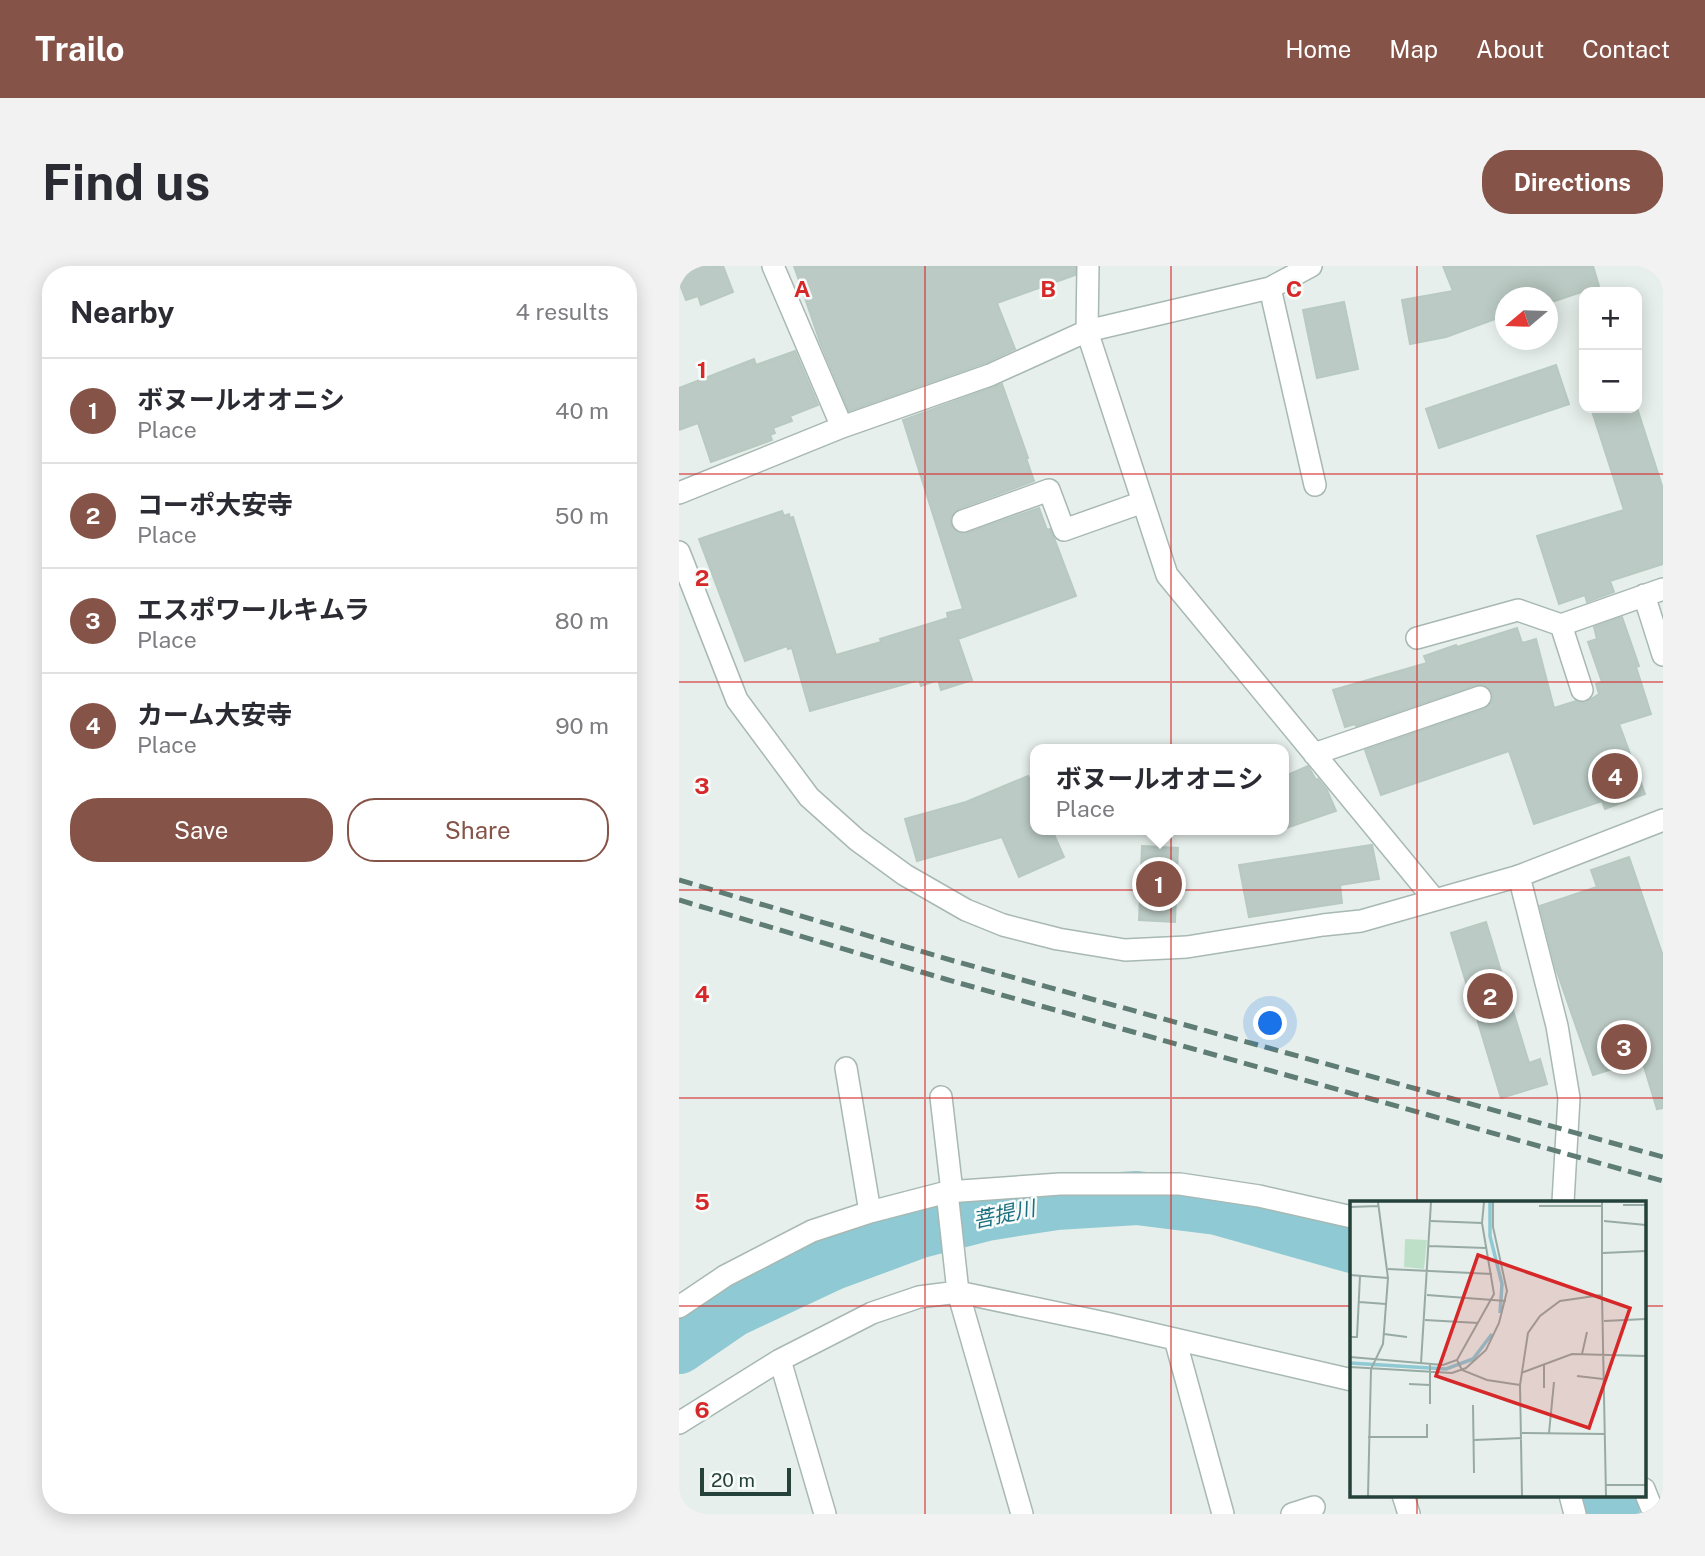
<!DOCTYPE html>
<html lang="en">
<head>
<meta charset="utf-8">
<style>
  :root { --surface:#fff; --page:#f2f2f3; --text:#2b2b33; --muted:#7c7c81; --line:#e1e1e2; --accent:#855347 }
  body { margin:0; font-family:"Public Sans","Noto Sans JP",sans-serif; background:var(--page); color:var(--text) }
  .controls { position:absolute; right:21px; top:21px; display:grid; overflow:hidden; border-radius:14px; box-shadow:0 4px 18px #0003 }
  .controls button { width:63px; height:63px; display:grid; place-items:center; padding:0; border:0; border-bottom:2px solid var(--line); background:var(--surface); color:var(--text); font:35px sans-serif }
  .compass { position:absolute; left:816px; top:21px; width:63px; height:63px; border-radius:50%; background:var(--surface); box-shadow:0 4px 18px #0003; rotate:251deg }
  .scale { position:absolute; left:21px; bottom:18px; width:91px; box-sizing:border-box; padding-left:7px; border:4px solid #24423a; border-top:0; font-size:19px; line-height:24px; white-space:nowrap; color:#24423a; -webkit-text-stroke:5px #f7fbf9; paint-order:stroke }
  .you { position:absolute; left:592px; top:758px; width:24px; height:24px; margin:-18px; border:5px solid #fff; border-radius:50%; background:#1a73e8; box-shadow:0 0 0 10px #1a73e833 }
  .badge { display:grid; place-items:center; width:46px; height:46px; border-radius:50%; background:var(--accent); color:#fff; font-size:23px; font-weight:700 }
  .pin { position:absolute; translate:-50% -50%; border:4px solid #fff; box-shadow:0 2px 7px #0006 }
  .popup { position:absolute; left:351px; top:478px; width:259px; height:91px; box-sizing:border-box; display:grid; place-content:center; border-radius:14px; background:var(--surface); filter:drop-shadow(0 2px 5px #0005); font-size:23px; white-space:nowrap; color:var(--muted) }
  .popup b { font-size:26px; color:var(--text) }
  .popup::after { content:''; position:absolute; left:50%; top:100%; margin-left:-14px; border:14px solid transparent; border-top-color:var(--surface) }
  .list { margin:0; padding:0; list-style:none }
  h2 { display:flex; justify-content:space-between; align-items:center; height:91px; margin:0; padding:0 28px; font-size:30px }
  h2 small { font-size:23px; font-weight:400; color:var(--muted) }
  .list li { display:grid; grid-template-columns:46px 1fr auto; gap:21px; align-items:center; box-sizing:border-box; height:105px; padding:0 28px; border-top:2px solid var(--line) }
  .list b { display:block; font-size:26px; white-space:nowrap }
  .list p { margin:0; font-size:23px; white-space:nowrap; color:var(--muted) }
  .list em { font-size:23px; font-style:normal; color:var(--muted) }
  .actions { display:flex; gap:14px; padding:21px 28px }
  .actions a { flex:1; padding:16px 0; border:2px solid var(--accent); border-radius:28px; text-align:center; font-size:24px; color:var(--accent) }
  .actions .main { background:var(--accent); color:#fff }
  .map { position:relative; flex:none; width:984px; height:1248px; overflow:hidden; border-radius:28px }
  header { display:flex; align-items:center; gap:42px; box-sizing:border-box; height:98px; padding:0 35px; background:var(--accent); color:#fff }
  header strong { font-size:33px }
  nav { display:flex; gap:38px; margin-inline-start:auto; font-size:24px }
  .intro { display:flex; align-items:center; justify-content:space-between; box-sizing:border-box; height:168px; padding:0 42px }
  h1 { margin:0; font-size:49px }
  .button { padding:18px 32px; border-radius:28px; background:var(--accent); color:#fff; font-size:24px; font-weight:700 }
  main { display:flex; gap:42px; padding:0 42px }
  aside { flex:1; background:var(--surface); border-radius:28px; box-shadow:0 4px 18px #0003 }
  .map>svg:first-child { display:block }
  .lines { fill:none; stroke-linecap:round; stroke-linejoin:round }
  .river { stroke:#8ec9d4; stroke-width:54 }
  .building { fill:#bbcac4; stroke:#b8c9c2; stroke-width:2 }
  .minor-casing { stroke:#a8b8b2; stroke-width:24 }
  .tertiary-casing { stroke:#a8b8b2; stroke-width:24 }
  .minor { stroke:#fff; stroke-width:21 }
  .tertiary { stroke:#fff; stroke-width:21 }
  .rail { stroke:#5f7d75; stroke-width:5; stroke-dasharray:14 7; stroke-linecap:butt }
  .grid { fill:none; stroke:#d62828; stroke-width:2; stroke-opacity:0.55 }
  .labels { text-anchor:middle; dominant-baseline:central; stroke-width:5; stroke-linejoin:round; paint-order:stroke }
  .water-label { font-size:21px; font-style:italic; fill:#1c6f80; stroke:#f7fbf9 }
  .inset-river { fill:none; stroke:#8ec9d4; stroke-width:3.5 }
  .inset-road { fill:none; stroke:#98aaa4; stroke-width:2 }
  .view { fill:#d62828; fill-opacity:0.15; stroke:#d62828; stroke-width:3.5 }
  .inset-edge { fill:none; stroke:#24423a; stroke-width:3.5 }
  .grid-label { font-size:23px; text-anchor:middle; font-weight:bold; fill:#d62828; stroke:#f7fbf9; stroke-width:5; stroke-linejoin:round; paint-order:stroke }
</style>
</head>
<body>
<header>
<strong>Trailo</strong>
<nav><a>Home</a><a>Map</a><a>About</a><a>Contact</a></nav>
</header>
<div class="intro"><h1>Find us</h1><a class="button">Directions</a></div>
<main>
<aside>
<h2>Nearby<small>4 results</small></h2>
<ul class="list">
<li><span class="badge">1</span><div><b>ボヌールオオニシ</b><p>Place</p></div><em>40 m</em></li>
<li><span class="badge">2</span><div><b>コーポ大安寺</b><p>Place</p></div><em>50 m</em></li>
<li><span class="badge">3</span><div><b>エスポワールキムラ</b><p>Place</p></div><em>80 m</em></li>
<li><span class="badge">4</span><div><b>カーム大安寺</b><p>Place</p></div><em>90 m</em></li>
</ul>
<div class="actions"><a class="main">Save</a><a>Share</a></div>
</aside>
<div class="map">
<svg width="984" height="1248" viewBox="0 0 984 1248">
  <rect width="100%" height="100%" fill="#e6efeb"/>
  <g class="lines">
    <!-- river -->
    <path class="river" d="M0,1081l54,-37 98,-46 89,-33 66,-17 70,-11 81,-5 80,10 135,38
      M927,1229l7,19"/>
  </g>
  <!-- building -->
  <path class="building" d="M0,0h44l10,26 -32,13 -3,-9 -12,4 -7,-18z
    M115,0h281v9l-78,28 18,46 -30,14 -136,48 -29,-69z
    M764,0h150l6,20 -50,17 -1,-5h-42v17l-60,22 -36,7 -8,-44 51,-9z
    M665,36l14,67 -41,9 -14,-68z
    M116,85l23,54 -28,11 2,5 -19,7 2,5 -5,2 2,5 -61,22 -13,-39 -19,7v-42l75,-29 2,6z
    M877,99l13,39 -130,44 -13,-39z
    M323,118l26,74h-2l8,23 -76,28 -8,9 1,7 4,6 12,2 72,-25 8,22 3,-1 4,9 22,58 -118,43 14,41 -31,10 -3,-10 -17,6 -2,-6 -109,31 -18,-63 -4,1 -1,-3 -42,15 -46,-122 83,-28 2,5 5,-2 1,4 3,-1 43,138 45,-13 -1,-3 68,-21 -1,-5 16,-4 -60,-189z
    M912,142h46l26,81v75l-53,17 4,11 -27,10 -2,-7 -26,9 -22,-68 87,-26z
    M943,351l17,49 -3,1 15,47 -32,10 26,70 -40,15 -3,-8 -68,23 -25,-73 -128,44 -16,-45 119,-41 9,-9 -1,-8 -9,-8 -7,1 -120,41 -1,-2 -10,3 -12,-37 94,-27 -3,-7 32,-11 1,2 60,-19 5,15 14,-4 18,69 22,-7 9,2 14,-9 -3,-10 6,-2 -14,-40 9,-3 -3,-12z
    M629,500l8,14 2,-1 9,11 9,21 -53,18v-52z
    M349,510l7,16v38h17l12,27 -45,20 -17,-40 -85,24 -12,-42 61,-17z
    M693,579l7,34 -39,6 2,18 -93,14 -10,-52z
    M463,580l36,2 -3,74 -36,-2z
    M950,591l34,99v152l-6,1 -15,-49 -49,15 -37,-106 -16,-63 57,-19 -6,-17z
    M807,656l43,141 11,-4 7,25 -46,14 -50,-165z"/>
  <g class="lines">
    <defs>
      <path id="minor" d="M94,0l69,161
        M409,0l-1,65 80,244 267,324
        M591,22l45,197
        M0,227l163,-66 148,-52 97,-44 183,-43 41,-22
        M284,255l86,-31 15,40 79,-28
        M0,286l58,148 72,97 48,43 48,35 61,35 37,15 55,14 67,11 62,-3 136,-22 38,-4 158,-45 38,150 12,72 -6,104
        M965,329l19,60
        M882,359l21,65
        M738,372l101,-28 43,15 102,-36
        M635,488l166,-57
        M167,802l24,144
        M262,831l11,95
        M268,926l11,100 64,222
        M0,1041l46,-31 87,-45 58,-19 77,-20 113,-8h120l79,12 93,21
        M496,1073l48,175
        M101,1094l45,154
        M0,1157l101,-63 92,-47 47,-16 39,-5 152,32 242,56
        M965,1223l10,25
        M724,1229l6,19
        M891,1229l5,19
        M613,1248l22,-7"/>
      <path id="tertiary" d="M840,610l144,-56"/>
    </defs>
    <!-- minor casing -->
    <use href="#minor" class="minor-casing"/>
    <!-- tertiary casing -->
    <use href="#tertiary" class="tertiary-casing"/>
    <!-- minor -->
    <use href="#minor" class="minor"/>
    <!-- tertiary -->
    <use href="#tertiary" class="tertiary"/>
    <!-- rail -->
    <path class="rail" d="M0,614l275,81 709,196
      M0,634l266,79 718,202"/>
  </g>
  <!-- grid -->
  <path class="grid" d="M246,0v1248M492,0v1248M738,0v936M0,208h984M0,416h984M0,624h984M0,832h984M0,1040h673M965,1040h19M738,1229v19"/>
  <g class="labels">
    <!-- water labels -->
    <g class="water-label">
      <text transform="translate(325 948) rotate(-12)">菩提川</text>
    </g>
  </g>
  <!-- overview -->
  <g transform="translate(671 935)">
    <rect width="296" height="296" fill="#e6efeb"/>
    <path d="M55,38l22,1 -3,29 -20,-2z" fill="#bfe0c8"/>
    <path class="inset-river" d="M140,1v34l12,48 -2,29M0,162l96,6 27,-10 19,-25"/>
    <path class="inset-road" d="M252,1v93M273,4h23M189,5h63M0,6l29,-1M81,20l51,2M254,20l42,4M79,45l57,2M253,52l43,-2M38,68l104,5M0,74l38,3M77,94l79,6M9,101l27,2M75,119l53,3M254,120l42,-2M34,133l23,3M0,136h7l3,-61M232,153l5,-22M0,156l93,8 14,-5 37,-66 -12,-71 2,-21M107,159l5,10 25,10 33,5M71,162l10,-161M194,164v23M0,166l102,6 14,-5 20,-18 13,-27 8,-32 -14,-64v-25M171,172l51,-19 74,2M227,175l26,3M59,183l21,1M80,203v-40M123,204l1,68M172,232l83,1M199,232l5,-51M18,236h59v-13M124,239l48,-2M255,284h41M18,295l3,-127 12,-25 5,-66 -10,-76M172,295l-2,-111 8,-52 12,-17 20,-15 42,-6 4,201"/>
    <path class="view" d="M128,54l152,53 -41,120 -153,-52z"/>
    <rect width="296" height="296" class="inset-edge"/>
  </g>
  <g class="grid-label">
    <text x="123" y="31">A</text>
    <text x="369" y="31">B</text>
    <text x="615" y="31">C</text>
    <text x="23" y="112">1</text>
    <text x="23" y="320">2</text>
    <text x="23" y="528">3</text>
    <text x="23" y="736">4</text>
    <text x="23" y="944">5</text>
    <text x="23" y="1152">6</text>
  </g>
</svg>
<div class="controls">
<button>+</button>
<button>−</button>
</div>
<svg class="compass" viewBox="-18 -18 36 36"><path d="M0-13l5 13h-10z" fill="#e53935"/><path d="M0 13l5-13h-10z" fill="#7c7c81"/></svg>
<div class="scale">20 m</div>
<div class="you"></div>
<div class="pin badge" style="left:480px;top:618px">1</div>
<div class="popup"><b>ボヌールオオニシ</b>Place</div>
<div class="pin badge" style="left:811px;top:730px">2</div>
<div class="pin badge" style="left:945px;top:781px">3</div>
<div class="pin badge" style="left:936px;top:510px">4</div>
</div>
</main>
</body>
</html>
